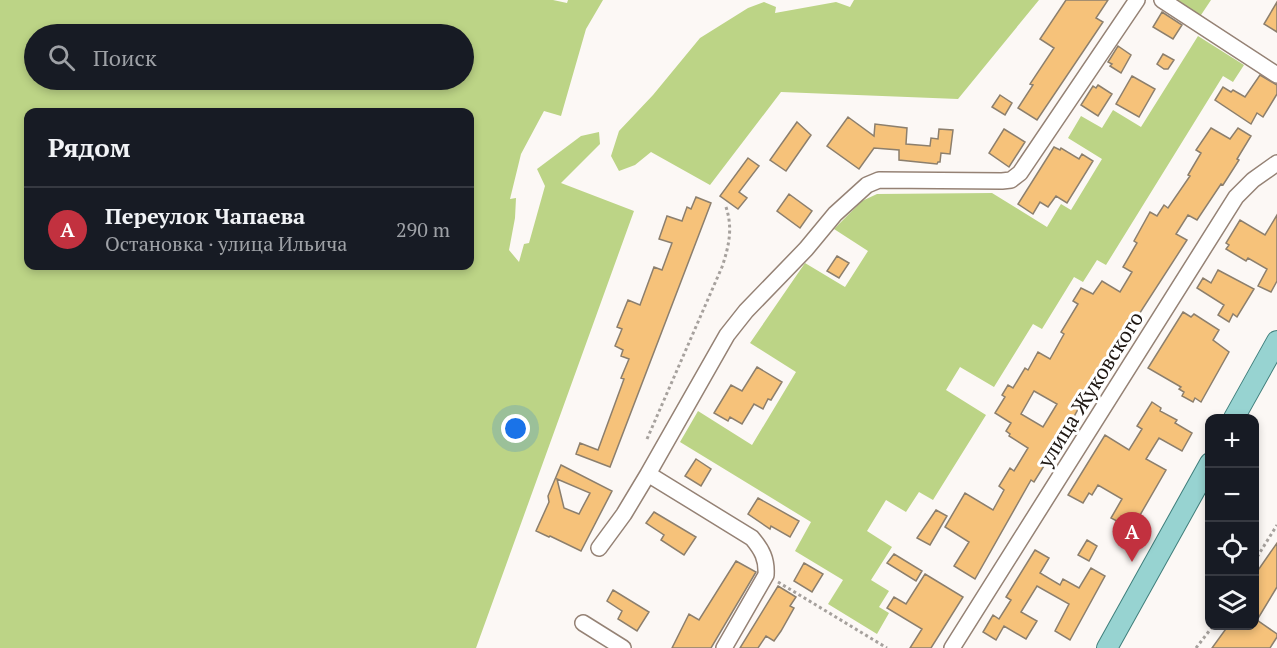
<!DOCTYPE html>
<html lang="ru">
<head>
<meta charset="utf-8">
<style>
  :root { --surface:#171b24; --page:#242831; --text:#f1f3f6; --muted:#9ea1a6; --line:#363941; --accent:#c2313f }
  body { margin:0; font-family:"PT Serif",serif; background:var(--page); color:var(--text) }
  .controls { position:absolute; right:18px; bottom:18px; display:grid; overflow:hidden; border-radius:12px; box-shadow:0 3px 9px #0003 }
  .controls button { width:54px; height:54px; display:grid; place-items:center; padding:0; border:0; border-bottom:2px solid var(--line); background:var(--surface); color:var(--text); font:30px sans-serif }
  .you { position:absolute; left:516px; top:429px; width:21px; height:21px; margin:-15px; border:4px solid #fff; border-radius:50%; background:#1a73e8; box-shadow:0 0 0 9px #1a73e833 }
  .badge { display:grid; place-items:center; width:39px; height:39px; border-radius:50%; background:var(--accent); color:#fff; font-size:20px; font-weight:700 }
  .pin { position:absolute; translate:-50% -50px; filter:drop-shadow(0 2px 3px #0008) }
  .pin::after { content:''; position:absolute; top:32px; width:21px; height:18px; background:inherit; clip-path:polygon(0 0,100% 0,50% 100%) }
  .list { margin:0; padding:0; list-style:none }
  h2 { display:flex; justify-content:space-between; align-items:center; height:78px; margin:0; padding:0 24px; font-size:26px }
  h2 small { font-size:20px; font-weight:400; color:var(--muted) }
  .list li { display:grid; grid-template-columns:39px 1fr auto; gap:18px; align-items:center; box-sizing:border-box; height:84px; padding:0 24px; border-top:2px solid var(--line) }
  .list b { display:block; font-size:22px; white-space:nowrap }
  .list p { margin:0; font-size:20px; white-space:nowrap; color:var(--muted) }
  .list em { font-size:20px; font-style:normal; color:var(--muted) }
  .icon { flex:none; width:33px; height:33px; fill:none; stroke:currentColor; stroke-width:2; stroke-linecap:round; stroke-linejoin:round }
  .map { position:relative; flex:none; width:1277px; height:648px; overflow:hidden }
  .search { position:absolute; background:var(--surface); box-shadow:0 3px 9px #0003; left:24px; top:24px; width:450px; height:66px; display:flex; align-items:center; gap:15px; box-sizing:border-box; padding:0 21px; border-radius:33px; color:var(--muted); font-size:22px }
  .panel { position:absolute; background:var(--surface); box-shadow:0 3px 9px #0003; left:24px; top:108px; width:450px; height:162px; border-radius:12px }
  .map>svg:first-child { display:block }
  .green { fill:#bcd486; fill-rule:evenodd }
  .building { fill:#f6c27a; stroke:#8c7f6d; stroke-width:1.5; fill-rule:evenodd }
  .lines { fill:none; stroke-linecap:round; stroke-linejoin:round }
  .minor-casing { stroke:#958275; stroke-width:18 }
  .major-casing { stroke:#3f7e7b; stroke-width:22 }
  .path { stroke:#a6a19d; stroke-width:3; stroke-dasharray:3 3; stroke-linecap:butt }
  .minor { stroke:#fff; stroke-width:15 }
  .major { stroke:#97d3d1; stroke-width:20 }
  .labels { text-anchor:middle; dominant-baseline:central; stroke-width:6; stroke-linejoin:round; paint-order:stroke }
  .street-label { font-size:21px; fill:#1e1712; stroke:#fff }
</style>
</head>
<body>
<div class="map">
<svg width="1277" height="648" viewBox="0 0 1277 648">
  <rect width="100%" height="100%" fill="#fcf8f5"/>
  <!-- green -->
  <path class="green" d="M0,0h553l14,3 1,-3h35l-17,29 -25,87 -17,-5 -23,43 -11,45 6,-1 -1,20 -6,32 10,12 5,-18 5,-1 16,-57 -8,-17 44,-33 18,-4 1,12 -39,39 73,28 -158,437h-476zM34,34h430v46h-430zM28,112h442v154h-442z
    M854,0h185l-81,99 -177,-7 -71,93 -59,-33 -16,13 -16,6 -8,-15 8,-25 34,-36 47,-57 48,-30 16,-6 12,5 -1,6 61,-11 14,5z
    M1174,0h37l-12,18z
    M1198,36l46,29 -11,17 -10,-6 -117,189 -9,-5 -14,22 -9,-5 -32,52 -9,-5 -39,63 -34,-20 -14,23 40,25 -53,85 -14,-8 -13,20 -20,-12 -19,31 25,16 -21,33 18,11 -10,16 10,6 -12,21 -49,-30 15,-24 -48,-29 16,-29 -131,-80 18,-31 54,34 44,-73 -46,-29 55,-80 40,24 23,-36 -34,-22 28,-28 15,-7 115,-1 55,34 14,-23 10,6 31,-51 -34,-21 13,-22 21,12 11,-18 28,17z"/>
  <!-- building -->
  <path class="building" d="M1066,0h42l-12,18 7,4 -66,98 -19,-12 15,-23 -3,-1 24,-36 -14,-9z
    M1277,2v30l-13,-8z
    M1162,12l20,13 -9,14 -20,-12z
    M1118,46l13,9 -10,18 -11,-7 2,-2 -4,-2z
    M1163,54l11,6 -6,9h-4l-7,-5z
    M1260,75l17,10v9l-14,23 -6,-4 -6,11 -36,-24 8,-13 8,5 2,-2 12,7z
    M1132,76l23,13 -16,28 -23,-13z
    M1098,85l14,9 -14,22 -17,-11 12,-19 3,2z
    M1000,95l12,8 -7,12 -13,-8z
    M848,117l26,19 1,-12 32,4 -1,16 24,2 1,-8 7,1 1,-10 14,1 -3,24 -9,-1 -1,9h-2l-1,2 -38,-4v-10l-25,-2 -15,21 -32,-23z
    M797,122l14,13 -25,36 -16,-11z
    M1211,128l19,11 8,-11 13,8 -14,23 2,1 -16,25 -2,-1 -24,36 -9,-5 -12,19 11,6 -51,79 -3,-2 -20,33 3,2 -15,24 -4,-2 -27,50 -36,58 -3,-2 -56,99 -21,-13 15,-24 -24,-15 20,-34 28,17 11,-20 -5,-4 11,-18 4,3 14,-23 -19,-12 1,-2 -4,-3 5,-8 -16,-10 10,-16 -3,-2 6,-10 5,3 12,-20 3,2 10,-18 12,7 14,-25 -3,-2 17,-28 -5,-3 8,-13 12,6 9,-13 18,11 12,-20 -9,-5 14,-24 -3,-2 16,-29 7,4 7,-11 4,3 22,-32 -2,-1 13,-22 -5,-3zM1034,391l23,13 -14,23 -22,-13z
    M1004,129l21,13 -16,25 -20,-14z
    M1054,147l6,3 1,-2 18,11 3,-5 11,7 -26,42 -11,-7 -8,11 -8,-5 -7,12 -15,-10z
    M748,158l11,8 -20,26 8,6 -9,11 -18,-13z
    M789,194l23,17 -12,17 -23,-17z
    M696,197l15,6 -101,264 -34,-13 4,-11 18,7 26,-71 -3,-1 8,-19 -8,-3 2,-6 -8,-4 7,-17 -5,-2 11,-27 12,5 14,-38 8,3 10,-27 -13,-4 8,-23 15,5 5,-14 4,2z
    M1277,215v66l-6,11 -13,-6 9,-17 -19,-11 -2,3 -20,-12 3,-4 -3,-2 14,-23 25,15z
    M837,256l12,7 -10,15 -12,-7z
    M1218,270l36,19 -17,28 -4,-3 -4,8 -11,-7 6,-10 -27,-17 6,-10 8,5z
    M1183,312l8,5 3,-3 25,16 -6,10 16,12 -28,50 -6,-4 -2,4 -11,-6 2,-4 -5,-3 2,-2 -33,-19z
    M757,367l25,15 -11,18 -3,-1 -5,10 -9,-5 -12,20 -12,-7 -2,4 -14,-8 17,-28 11,6z
    M1152,402l9,6 -1,3 17,9 -2,3 17,10 -10,18 -23,-13 -13,21 20,11 -34,59 -21,-11 11,-19 -24,-14 -6,10 -3,-2 -6,10 -15,-8 37,-60 24,15 13,-21 -5,-3z
    M696,459l15,10 -10,17 -16,-10z
    M561,465l51,26 -31,60 -31,-15 -1,1 -13,-6 13,-29 -1,-6zM557,479l33,14 -11,21 -15,-6z
    M758,498l41,23 -9,16 -19,-11 -1,3 -22,-15z
    M936,510l11,6 -17,29 -13,-7z
    M654,512l42,25 -12,18 -23,-15 3,-5 -18,-12z
    M1087,540l10,6 -8,15 -11,-6z
    M1277,543v44l-20,33 20,14v3l-7,11h-58l16,-22h26v-50z
    M1035,550l14,8 -9,15 20,12 3,-6 16,9 12,-20 14,8 -35,64 -15,-9 14,-27 -32,-18 -16,26 16,9 -11,18 -22,-13 -8,14 -13,-8 10,-17 6,4 12,-19 -5,-3z
    M894,554l28,17 -6,10 -29,-18z
    M736,561l20,11 -45,76h-39l17,-34 10,6z
    M804,563l19,11 -11,18 -18,-11z
    M925,574l38,23 -32,51h-21l12,-19 -35,-21 7,-11 12,7z
    M778,586l18,11 -6,9 4,2 -13,23 -7,10 -8,-5 -8,12h-18z
    M613,590l36,22 -12,19 -19,-12 4,-8 -15,-10z"/>
  <g class="lines">
    <defs>
      <path id="minor" d="M1162,0l115,75
        M599,548l25,-34 24,-40
        M583,623l40,25
        M724,648l42,-73c1,-16 -4,-25 -14,-37l-104,-64 79,-139 19,-24 60,-62 29,-35 32,-29 12,-5 123,1 9,-1 9,-7 117,-173
        M952,648l284,-451 17,-17 24,-17"/>
      <path id="major" d="M1234,418l43,-77
        M1107,648l103,-185"/>
    </defs>
    <!-- minor casing -->
    <use href="#minor" class="minor-casing"/>
    <!-- major casing -->
    <use href="#major" class="major-casing"/>
    <!-- path -->
    <path class="path" d="M647,439l75,-172c7,-21 11,-39 4,-60
      M1254,562l23,-37
      M778,582l109,66
      M1196,648l17,-22"/>
    <!-- minor -->
    <use href="#minor" class="minor"/>
    <!-- major -->
    <use href="#major" class="major"/>
  </g>
  <g class="labels">
    <!-- street labels -->
    <g class="street-label">
      <text transform="translate(1090 389) rotate(-58)">улица Жуковского</text>
    </g>
  </g>
</svg>
<div class="controls">
<button>+</button>
<button>−</button>
<button><svg class="icon" aria-label="locate" viewBox="0 0 24 24"><circle cx="12" cy="12" r="6"/><path d="M12 2v4M12 18v4M2 12h4M18 12h4"/></svg></button>
<button><svg class="icon" aria-label="layers" viewBox="0 0 24 24"><path d="M12 4l9 5-9 5-9-5zM3 14l9 5 9-5"/></svg></button>
</div>
<div class="you"></div>
<div class="pin badge" style="left:1132px;top:562px">A</div>
<div class="search"><svg class="icon" aria-label="search" viewBox="0 0 24 24"><circle cx="10" cy="10" r="6"/><path d="M15 15l6 6"/></svg>Поиск</div>
<section class="panel">
<h2>Рядом<small></small></h2>
<ul class="list">
<li><span class="badge">A</span><div><b>Переулок Чапаева</b><p>Остановка · улица Ильича</p></div><em>290 m</em></li>
</ul>
</section>
</div>
</body>
</html>
